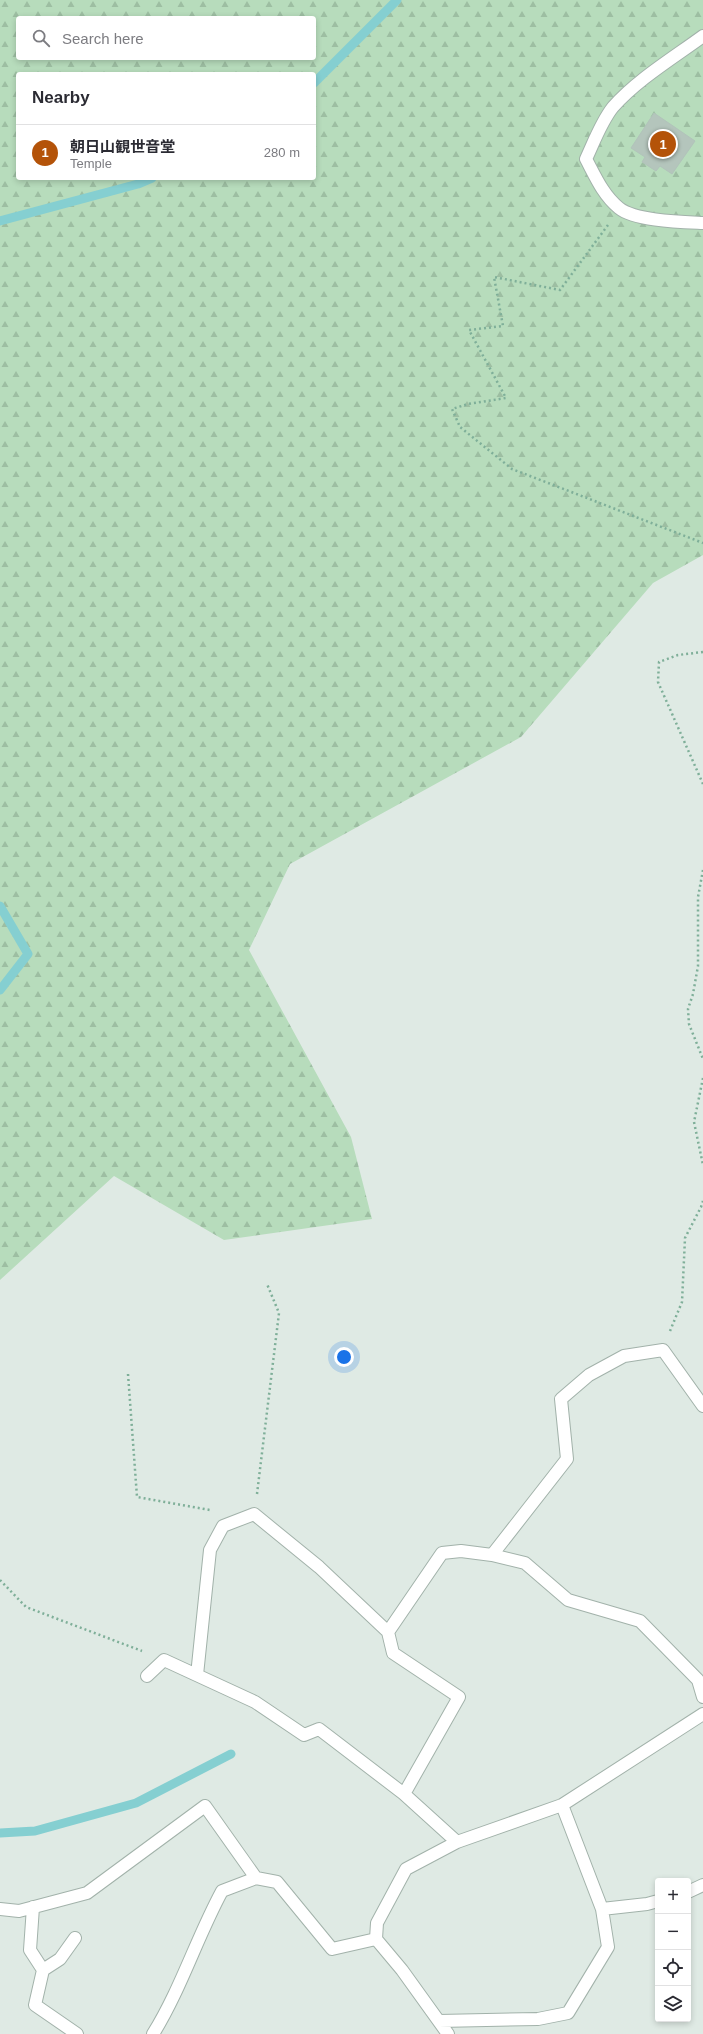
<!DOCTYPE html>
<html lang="en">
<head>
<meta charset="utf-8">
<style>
  :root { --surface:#fff; --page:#f2f2f3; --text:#2b2b33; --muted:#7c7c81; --line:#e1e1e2; --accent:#b45309 }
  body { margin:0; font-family:Arial,"Noto Sans JP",sans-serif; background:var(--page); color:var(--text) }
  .controls { position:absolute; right:12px; bottom:12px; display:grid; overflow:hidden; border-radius:4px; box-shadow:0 2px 6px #0003 }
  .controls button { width:36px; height:36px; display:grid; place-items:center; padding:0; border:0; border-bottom:1px solid var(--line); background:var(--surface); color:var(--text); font:20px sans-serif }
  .you { position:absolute; left:344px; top:1357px; width:14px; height:14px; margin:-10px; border:3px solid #fff; border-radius:50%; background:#1a73e8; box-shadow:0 0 0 6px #1a73e833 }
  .badge { display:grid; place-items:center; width:26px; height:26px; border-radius:50%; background:var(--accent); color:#fff; font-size:13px; font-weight:700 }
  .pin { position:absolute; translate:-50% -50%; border:2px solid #fff; box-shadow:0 1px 4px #0006 }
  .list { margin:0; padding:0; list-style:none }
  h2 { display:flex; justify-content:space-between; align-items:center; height:52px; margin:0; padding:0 16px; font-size:17px }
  h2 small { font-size:13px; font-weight:400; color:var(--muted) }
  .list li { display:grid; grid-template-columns:26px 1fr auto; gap:12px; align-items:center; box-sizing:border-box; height:56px; padding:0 16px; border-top:1px solid var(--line) }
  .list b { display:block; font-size:15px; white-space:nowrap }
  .list p { margin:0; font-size:13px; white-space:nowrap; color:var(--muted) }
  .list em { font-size:13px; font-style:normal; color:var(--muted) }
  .icon { flex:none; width:22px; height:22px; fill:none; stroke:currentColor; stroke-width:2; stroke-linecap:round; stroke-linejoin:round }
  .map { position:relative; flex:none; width:703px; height:2034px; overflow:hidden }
  .search { position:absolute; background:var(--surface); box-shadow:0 2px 6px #0003; left:16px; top:16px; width:300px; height:44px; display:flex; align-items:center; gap:10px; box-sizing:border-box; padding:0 14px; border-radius:4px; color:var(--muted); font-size:15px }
  .panel { position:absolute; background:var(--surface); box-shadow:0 2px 6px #0003; left:16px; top:72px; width:300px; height:108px; border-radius:4px }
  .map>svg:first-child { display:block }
  .forest { fill:url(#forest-firs); fill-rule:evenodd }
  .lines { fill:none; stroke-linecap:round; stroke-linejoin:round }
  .stream { stroke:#85cfd1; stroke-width:9 }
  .building { fill:#b4c5bc; stroke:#b1c4ba }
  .minor-casing { stroke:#a2b2aa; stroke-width:14 }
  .path { stroke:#7faf99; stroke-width:2.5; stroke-dasharray:2 3; stroke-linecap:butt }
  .minor { stroke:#fff; stroke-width:12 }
</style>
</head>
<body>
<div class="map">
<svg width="703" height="2034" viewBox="0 0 703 2034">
  <defs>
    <pattern id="forest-firs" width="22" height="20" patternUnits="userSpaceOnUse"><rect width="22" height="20" fill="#b7dcbc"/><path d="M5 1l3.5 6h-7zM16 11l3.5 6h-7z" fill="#9dbea2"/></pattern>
  </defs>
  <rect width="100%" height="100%" fill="#dfeae4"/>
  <!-- forest -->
  <path class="forest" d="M0,0h703v555l-50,28 -132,154 -231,127 -41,86 102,187 21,82 -148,21 -110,-64 -114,104zM18,18h296v40h-296zM18,74h296v104h-296z"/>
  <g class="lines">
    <!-- stream -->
    <path class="stream" d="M314,83l83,-83
      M0,221l138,-37 14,-6
      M0,906l28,48 -28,36
      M0,1833l35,-2 101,-28 95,-49"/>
  </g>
  <!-- building -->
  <path class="building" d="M654,113l41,28 -23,33 -12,-8 -4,5 -14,-9 3,-5 -14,-9z"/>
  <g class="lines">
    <defs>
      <path id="minor" d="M703,36c-30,22 -65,43 -90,71 -12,15 -19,35 -27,52 9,17 17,36 33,49 16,13 63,14 84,15
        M492,1555l33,8 43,37 72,21 58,59 5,17
        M197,1675l13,-125 13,-24 31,-12 65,53 69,65
        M147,1676l17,-16 91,42 49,33 15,-6 85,65
        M562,1805l40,104 45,-5 11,-3
        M457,1842l-53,-48 55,-97 -66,-44 -5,-21 54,-79 19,-2 31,4 75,-96 -6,-60 28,-24 35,-19 39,-6 40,56
        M688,1892l15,-7
        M33,1907l-3,43 13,20 -8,35 42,29
        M0,1909l19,2 68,-18 118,-87 51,72 21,4 55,67 44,-10
        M43,1970l17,-11 15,-21
        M439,2021l99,-2 30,-6 40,-66 -6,-38
        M153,2034c28,-45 44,-97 69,-143l34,-13
        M448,2034l-46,-64 -26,-31 1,-16 29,-54 51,-27 105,-37 141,-91"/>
    </defs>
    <!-- minor casing -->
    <use href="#minor" class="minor-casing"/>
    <!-- path -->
    <path class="path" d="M608,225l-48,65 -66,-13 9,49 -34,4 37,68 -38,6 -16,5 8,18 52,42 191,74
      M703,652l-25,3 -19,7 -1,20 45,102
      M703,870l-5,27v69l-5,28 -5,15 1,15 14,35
      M703,1078l-9,44 9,43
      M670,1331l12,-29 3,-64 16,-31 2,-6
      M128,1374l9,123 73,13
      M257,1494l22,-181 -12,-29
      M0,1580l26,27 116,44"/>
    <!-- minor -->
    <use href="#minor" class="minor"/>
  </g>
</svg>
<div class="controls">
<button>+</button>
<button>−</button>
<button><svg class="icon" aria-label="locate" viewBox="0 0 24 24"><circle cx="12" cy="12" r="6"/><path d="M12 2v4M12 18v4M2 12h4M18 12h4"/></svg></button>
<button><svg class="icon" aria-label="layers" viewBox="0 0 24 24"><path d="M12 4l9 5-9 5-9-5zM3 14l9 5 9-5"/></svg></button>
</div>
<div class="you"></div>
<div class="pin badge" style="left:663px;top:144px">1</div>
<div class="search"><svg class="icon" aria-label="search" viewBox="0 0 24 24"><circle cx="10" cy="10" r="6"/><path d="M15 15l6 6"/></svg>Search here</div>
<section class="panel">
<h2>Nearby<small></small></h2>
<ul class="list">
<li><span class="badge">1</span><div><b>朝日山観世音堂</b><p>Temple</p></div><em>280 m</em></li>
</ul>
</section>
</div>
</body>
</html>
